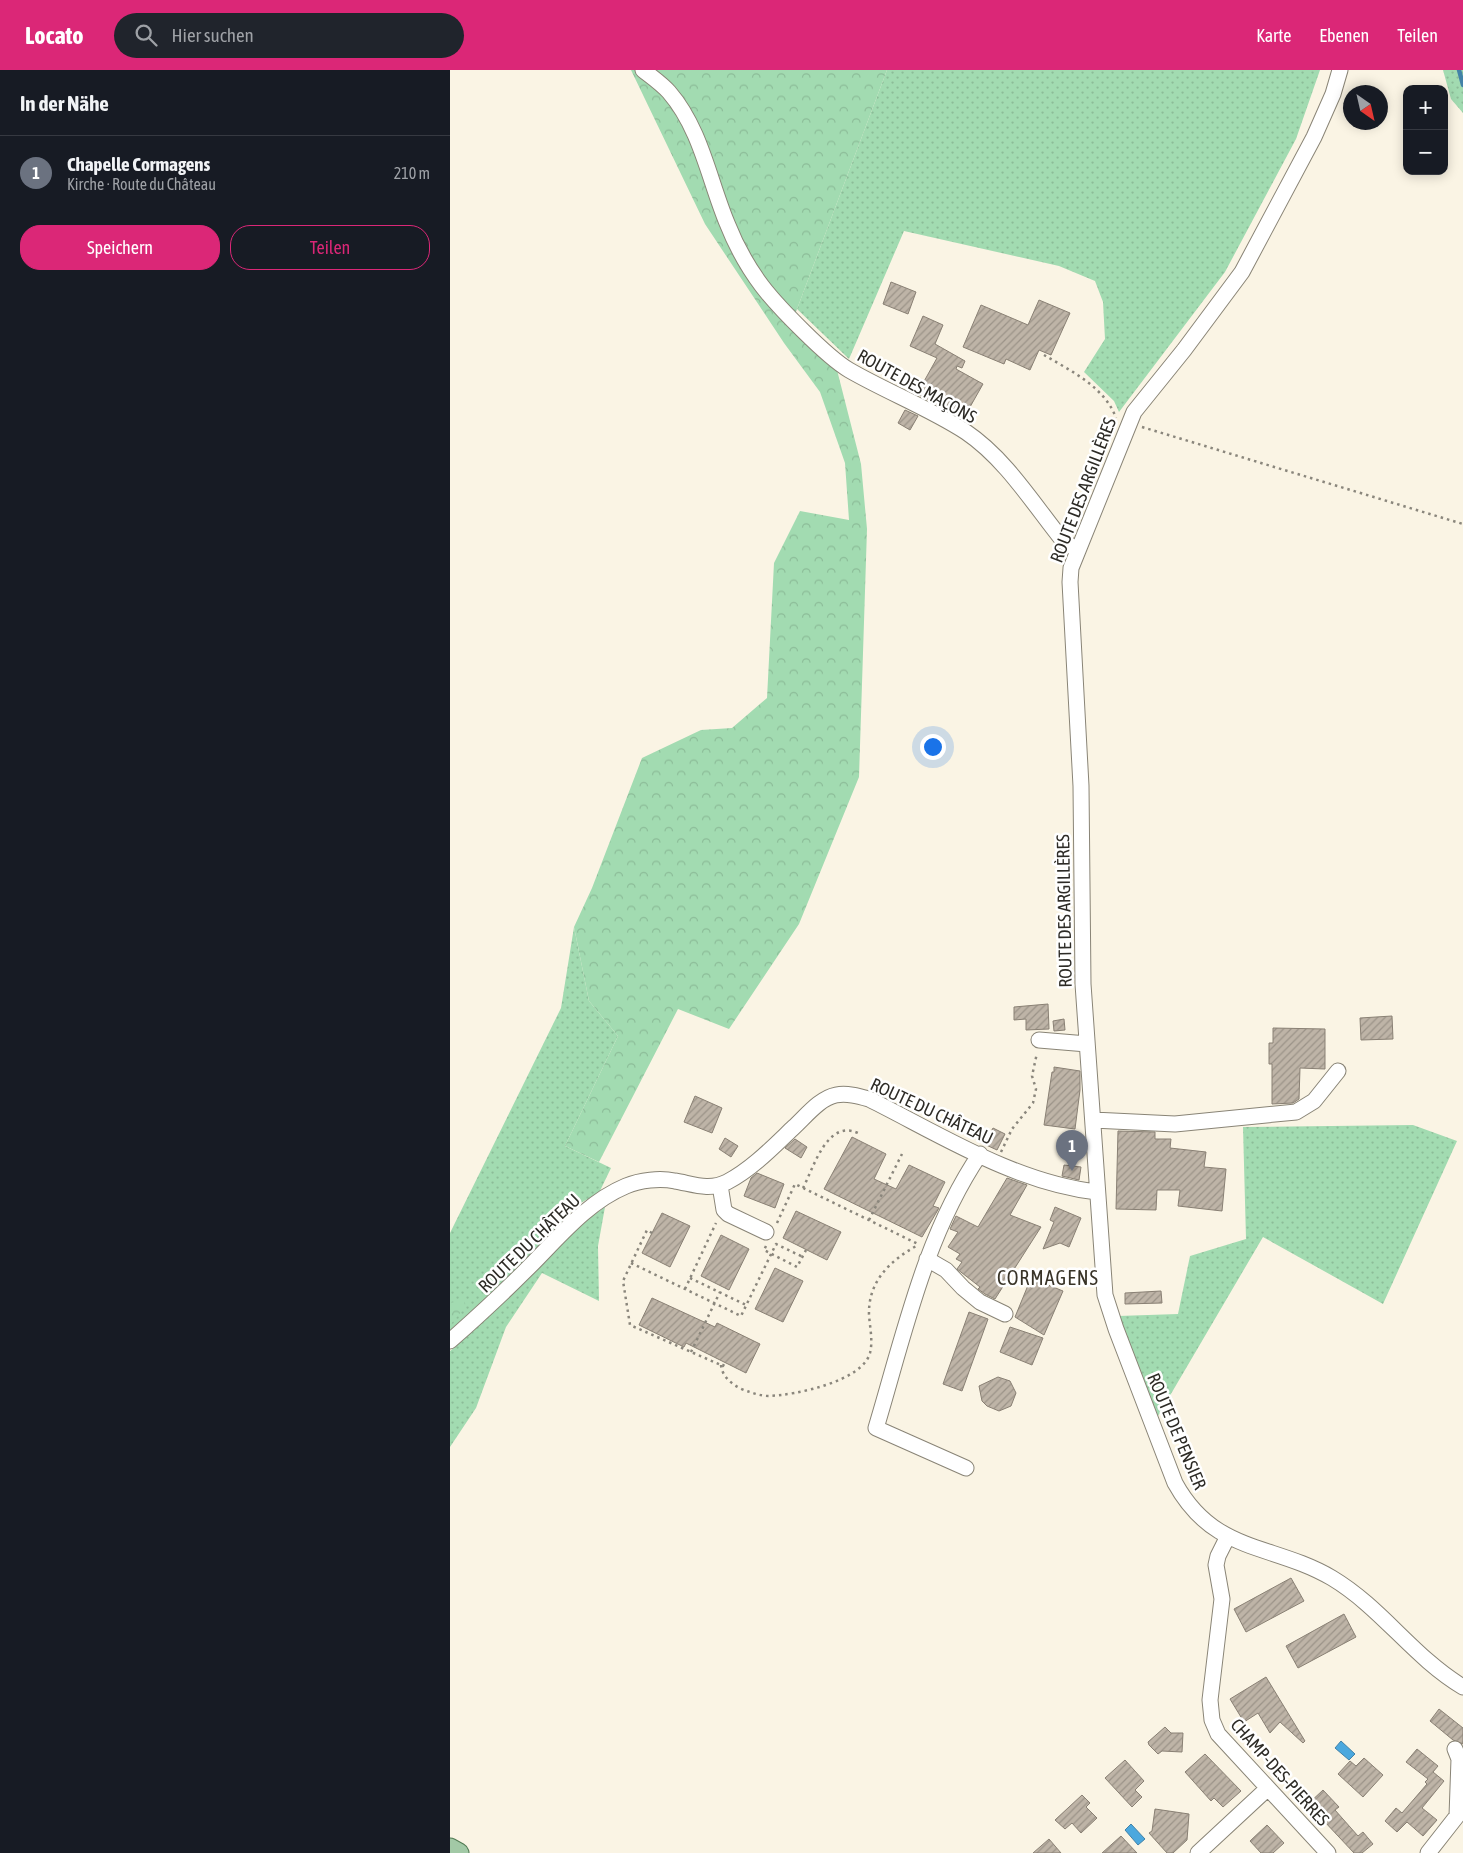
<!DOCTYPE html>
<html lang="de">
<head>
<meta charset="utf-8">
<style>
  :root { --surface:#171b24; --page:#20242c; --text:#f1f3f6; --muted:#9ea1a6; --line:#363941; --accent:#db2777 }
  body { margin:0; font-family:"Asap Condensed",sans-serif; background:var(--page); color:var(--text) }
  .controls { position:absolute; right:15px; top:15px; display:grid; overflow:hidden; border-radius:10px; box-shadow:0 2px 12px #0003 }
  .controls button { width:45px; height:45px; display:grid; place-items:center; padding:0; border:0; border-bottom:1px solid var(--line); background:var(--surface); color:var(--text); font:25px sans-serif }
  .compass { position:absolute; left:893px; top:15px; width:45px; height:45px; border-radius:50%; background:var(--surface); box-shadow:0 2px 12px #0003; rotate:146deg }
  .you { position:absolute; left:482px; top:676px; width:18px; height:18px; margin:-12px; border:4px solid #fff; border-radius:50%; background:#1a73e8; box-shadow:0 0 0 8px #1a73e833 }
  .badge { display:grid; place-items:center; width:32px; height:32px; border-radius:50%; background:var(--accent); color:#fff; font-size:16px; font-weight:700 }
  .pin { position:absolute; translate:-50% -41px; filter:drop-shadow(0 1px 2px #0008) }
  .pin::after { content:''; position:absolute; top:26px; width:18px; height:15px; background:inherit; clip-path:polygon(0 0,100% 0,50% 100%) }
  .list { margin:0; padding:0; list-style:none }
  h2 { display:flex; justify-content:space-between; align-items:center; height:65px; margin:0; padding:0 20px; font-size:21px }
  h2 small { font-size:16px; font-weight:400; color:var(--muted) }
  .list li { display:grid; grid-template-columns:32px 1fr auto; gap:15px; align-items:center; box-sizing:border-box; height:75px; padding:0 20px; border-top:1px solid var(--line) }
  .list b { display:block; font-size:19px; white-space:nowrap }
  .list p { margin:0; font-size:16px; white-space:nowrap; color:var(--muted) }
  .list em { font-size:16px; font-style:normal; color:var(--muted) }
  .actions { display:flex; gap:10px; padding:15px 20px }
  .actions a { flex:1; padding:11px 0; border:1px solid var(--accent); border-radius:20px; text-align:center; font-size:18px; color:var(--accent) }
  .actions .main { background:var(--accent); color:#fff }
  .icon { flex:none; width:28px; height:28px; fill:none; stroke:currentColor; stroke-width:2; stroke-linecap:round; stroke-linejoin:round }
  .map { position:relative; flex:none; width:1013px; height:1783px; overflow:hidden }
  header { display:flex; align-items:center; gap:30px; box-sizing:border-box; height:70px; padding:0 25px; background:var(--accent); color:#fff }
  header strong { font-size:24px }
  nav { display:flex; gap:28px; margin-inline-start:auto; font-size:18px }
  .search { width:350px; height:45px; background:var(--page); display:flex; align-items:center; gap:12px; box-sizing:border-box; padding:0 18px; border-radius:28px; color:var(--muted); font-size:19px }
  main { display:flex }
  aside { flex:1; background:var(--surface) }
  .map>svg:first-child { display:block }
  .grass { fill:url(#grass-dots) }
  .forest { fill:url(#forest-crowns) }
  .water { fill:#4ba8de; stroke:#4282a7 }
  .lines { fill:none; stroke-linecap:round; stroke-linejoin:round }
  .stream { stroke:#4282a7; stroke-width:4.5 }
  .building { fill:url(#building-hatch); stroke:#898074 }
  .minor-casing { stroke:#898476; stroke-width:17 }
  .major-casing { stroke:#517a53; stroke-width:21 }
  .path { stroke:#8a867c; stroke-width:2.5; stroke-dasharray:2.5 4; stroke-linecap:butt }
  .minor { stroke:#fff; stroke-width:15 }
  .major { stroke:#a2c9a6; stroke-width:19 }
  .labels { text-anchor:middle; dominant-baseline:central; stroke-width:5; stroke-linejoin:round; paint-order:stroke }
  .street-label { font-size:18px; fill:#2d2b26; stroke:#fff }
  .quarter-label { font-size:20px; letter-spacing:1px; fill:#383327; stroke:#fff }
</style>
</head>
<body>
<header>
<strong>Locato</strong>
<div class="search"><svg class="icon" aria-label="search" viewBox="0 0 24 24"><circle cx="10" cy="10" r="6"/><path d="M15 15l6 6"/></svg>Hier suchen</div>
<nav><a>Karte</a><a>Ebenen</a><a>Teilen</a></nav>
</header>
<main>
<aside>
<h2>In der Nähe<small></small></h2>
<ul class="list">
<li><span class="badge" style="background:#6b7280">1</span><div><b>Chapelle Cormagens</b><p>Kirche · Route du Château</p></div><em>210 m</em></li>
</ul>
<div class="actions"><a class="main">Speichern</a><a>Teilen</a></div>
</aside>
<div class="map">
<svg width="1013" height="1783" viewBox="0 0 1013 1783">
  <defs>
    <pattern id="grass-dots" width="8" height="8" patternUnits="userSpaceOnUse" patternTransform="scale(1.25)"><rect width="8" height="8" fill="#a2dbb1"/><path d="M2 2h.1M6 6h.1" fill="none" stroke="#8cbc98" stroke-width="1.8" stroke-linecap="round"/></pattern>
    <pattern id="forest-crowns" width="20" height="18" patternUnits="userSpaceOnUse" patternTransform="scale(1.25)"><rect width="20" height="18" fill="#a2dbb1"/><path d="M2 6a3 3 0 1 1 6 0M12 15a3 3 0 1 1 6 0" fill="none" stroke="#8cbc98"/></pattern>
    <pattern id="building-hatch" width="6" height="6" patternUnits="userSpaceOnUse" patternTransform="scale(1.25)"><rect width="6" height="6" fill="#beb4a7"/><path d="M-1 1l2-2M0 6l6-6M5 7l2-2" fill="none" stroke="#9b9388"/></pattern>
  </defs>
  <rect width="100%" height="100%" fill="#faf4e4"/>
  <!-- grass -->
  <path class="grass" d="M437,0h433l-24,69 -71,133 -106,140 -5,-11 -30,-29 21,-33 -2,-37 -8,-21 -36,-15 -155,-35 -55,128 -52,-50z
    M993,0h20v43l-12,-14z
    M124,857l15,74 29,35 -53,110 46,22 -13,27c-16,5 -31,16 -37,31l-74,75 -37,32v-100l111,-225z
    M963,1055l44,16 -74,163 -120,-67 -105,179 -40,-100 60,-2 12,-58 56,-17 -3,-112z
    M155,1137l-7,39 1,55 -57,-28 -36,54 -30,81 -26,39v-96l5,-4 1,-5 127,-120z"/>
  <!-- forest -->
  <path class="forest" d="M181,0h256l-96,255 46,45 24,94 6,65 -8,248 -60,147 -70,105 -51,-20 -79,153 -34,-16 53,-110 -29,-35 -15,-74 18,-39 50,-130 59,-28 31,-2 35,-30 7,-135 26,-52 49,9 -4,-57 -25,-71 -36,-49 -79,-119z
    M14,1230l2,6 -16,19v-22z"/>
  <!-- water -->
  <path class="water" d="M891,1671l14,13 -6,6 -14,-12z
    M681,1754l14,15 -7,6 -13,-15z"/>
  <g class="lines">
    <!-- stream -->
    <path class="stream" d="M1009,0l4,15"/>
  </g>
  <!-- building -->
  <path class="building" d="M441,212l25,10 -8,22 -25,-10z
    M589,230l31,13 -19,42 -12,-5 -9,20 -24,-11 -2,5 -41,-17 18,-42 47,20z
    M473,246l20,9 -8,19 30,17 -3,7 -5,-2 -1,3 27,15 -13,23 -7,-4 -6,11 -40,-20 20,-36 -27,-12z
    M455,340l13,6 -8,14 -12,-7z
    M598,934l1,25 -23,1v-11l-12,1v-13z
    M942,946l1,23 -32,1 -1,-22z
    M614,949l1,11 -11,1 -1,-10z
    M823,958l52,1v40l-25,-1 -1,31 -6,4 -21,1v-40h-3v-21h4z
    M604,997l26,4v19l-5,39 -31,-4 8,-53h2z
    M245,1026l27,12 -10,25 -28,-11z
    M543,1058l12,6 -8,16 -13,-6z
    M668,1061l37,1v7h16l-1,9 36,4 -2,15 22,2 -4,42 -44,-5 2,-16h-23l-1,20 -40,-1z
    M402,1067l34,17 -12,25 22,10 13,-24 36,17 -12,24 6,2 -17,29 -98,-48z
    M275,1068l13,8 -7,11 -12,-8z
    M345,1069l12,8 -6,11 -16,-10z
    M614,1095l17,2 -2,13 -17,-4z
    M307,1103l27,11 -9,24 -31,-12 7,-18z
    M557,1108l20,7 -17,30 31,12 -46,72 -10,-5 -7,-5 2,-2 -23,-18 5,-7 -6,-3 4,-5 -12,-7 10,-15 -8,-3 6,-13 22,11z
    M605,1137l26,11 -12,29 -9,-4 -17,6 11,-27 -4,-2z
    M346,1141l45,21 -14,28 -44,-22z
    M212,1143l28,13 -20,41 -28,-14z
    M271,1165l28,14 -20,41 -28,-14z
    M325,1198l28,13 -20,41 -28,-13z
    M581,1208l32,13 -19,44 -29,-18z
    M711,1221l1,12 -37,1v-11z
    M202,1228l63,29 2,-4 43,21 -14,29 -60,-30 -2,4 -45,-22z
    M519,1242l19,7 -26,72 -19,-7z
    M560,1257l33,11 -11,27 -32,-13z
    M548,1307l12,4 6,12 -5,13 -12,5 -12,-5 -5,-5 -3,-15z
    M841,1508l13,23 -58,31 -12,-23z
    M894,1544l12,23 -58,31 -12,-22z
    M816,1607l39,64 -2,2 -23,-21 -10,11 -12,-20 -14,9 -14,-23z
    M989,1639l24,19v16l-10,-4 -23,-19z
    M715,1657l6,6h12l-1,19 -20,-1 -4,3 -9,-9 -1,-3z
    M967,1679l21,17 -5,6 11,9 -22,27 15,12 -14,16 -16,-14 -10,10 -12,-11 11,-13 6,5 25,-29 -2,-2 3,-3 -22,-17z
    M755,1684l36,37 -18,16 -9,-9 -3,3 -26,-29z
    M914,1688l19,17 -20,22 -25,-23 12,-13 6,5z
    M675,1690l19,21 -9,9 7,7 -10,10 -27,-29z
    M873,1720l16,17 -4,3 23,26 5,-4 10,12 -11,9h-8l-46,-49z
    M632,1725l8,8 -4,4 11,11 -16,15 -9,-10 -7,6 -10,-9z
    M705,1739l34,5 -2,26 -14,13h-6l-18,-20 3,-2z
    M817,1755l17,18 -11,10h-12l-11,-12z
    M671,1766l16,17h-35z
    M599,1769l12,14h-28z"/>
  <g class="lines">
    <defs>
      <path id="minor" d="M193,0c9,7 19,14 26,22 32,37 40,88 58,131 9,23 20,43 35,63 16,21 65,71 87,84 38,22 80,38 117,62 40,27 68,73 98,110l14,8
        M890,0l-7,24 -19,43 -72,135 -58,78 -50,62 -63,156 -1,14 11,204 2,198 22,311 11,34 59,154c39,71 97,60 157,95 50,30 81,79 131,109
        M589,970l48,4
        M643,1050l82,4 121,-12 18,-11 24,-30
        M270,1115l4,25 4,4 38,18
        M477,1189l19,11 17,18 17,14 25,12
        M0,1271c26,-23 51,-46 75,-70 31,-30 60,-68 101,-85 14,-6 34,-8 49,-5 18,3 34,10 52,1 25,-13 47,-36 67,-55 12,-11 26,-29 42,-32 11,-2 22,1 33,4 72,36 147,84 228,93
        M516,1398l-90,-40c28,-93 49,-193 104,-274
        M778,1466l-10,20 -2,9 6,34 -12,101 2,20 6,14 110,119
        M748,1783l70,-65
        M978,1783l29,-37 2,-57 -4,-10"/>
      <path id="major" d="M0,1778l9,5"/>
    </defs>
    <!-- minor casing -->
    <use href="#minor" class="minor-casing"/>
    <!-- major casing -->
    <use href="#major" class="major-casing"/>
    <!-- path -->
    <path class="path" d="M594,285c27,16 61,32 72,63
      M692,357l321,97
      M551,1082l11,-23 21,-26 3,-14 -4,-13 5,-23
      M353,1118c11,-21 24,-69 55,-55
      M419,1150l33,-66
      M327,1153l18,-39 123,60
      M202,1163l-5,-3 -24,51 7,44 93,41 2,-4
      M316,1176l-2,4 33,17 9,-17
      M181,1193l110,53 35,-72 27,13
      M240,1208l56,27
      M235,1219l31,-66
      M241,1282l29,-60
      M271,1295c1,14 17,24 29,27 6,2 12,4 19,4 25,-1 93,-14 101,-43 3,-12 0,-25 -1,-38 -1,-33 20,-54 49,-70"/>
    <!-- minor -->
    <use href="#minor" class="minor"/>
    <!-- major -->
    <use href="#major" class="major"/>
  </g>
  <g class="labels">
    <!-- street labels -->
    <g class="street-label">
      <text transform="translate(467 316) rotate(29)">ROUTE DES MAÇONS</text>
      <text transform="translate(633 420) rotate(-69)">ROUTE DES ARGILLÈRES</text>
      <text transform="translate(614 841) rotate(-91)">ROUTE DES ARGILLÈRES</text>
      <text transform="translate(482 1041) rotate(25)">ROUTE DU CHÂTEAU</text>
      <text transform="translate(79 1173) rotate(-44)">ROUTE DU CHÂTEAU</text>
      <text transform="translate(727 1361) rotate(67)">ROUTE DE PENSIER</text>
      <text transform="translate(830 1702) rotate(48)">CHAMP-DES-PIERRES</text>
    </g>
    <!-- quarter labels -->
    <g class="quarter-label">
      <text x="598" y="1207">CORMAGENS</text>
    </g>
  </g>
</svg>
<div class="controls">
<button>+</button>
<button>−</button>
</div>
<svg class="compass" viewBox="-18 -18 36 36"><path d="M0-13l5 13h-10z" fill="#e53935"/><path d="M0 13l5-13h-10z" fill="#9ea1a6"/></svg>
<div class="you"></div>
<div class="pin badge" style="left:622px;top:1101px;background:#6b7280">1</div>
</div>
</main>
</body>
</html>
